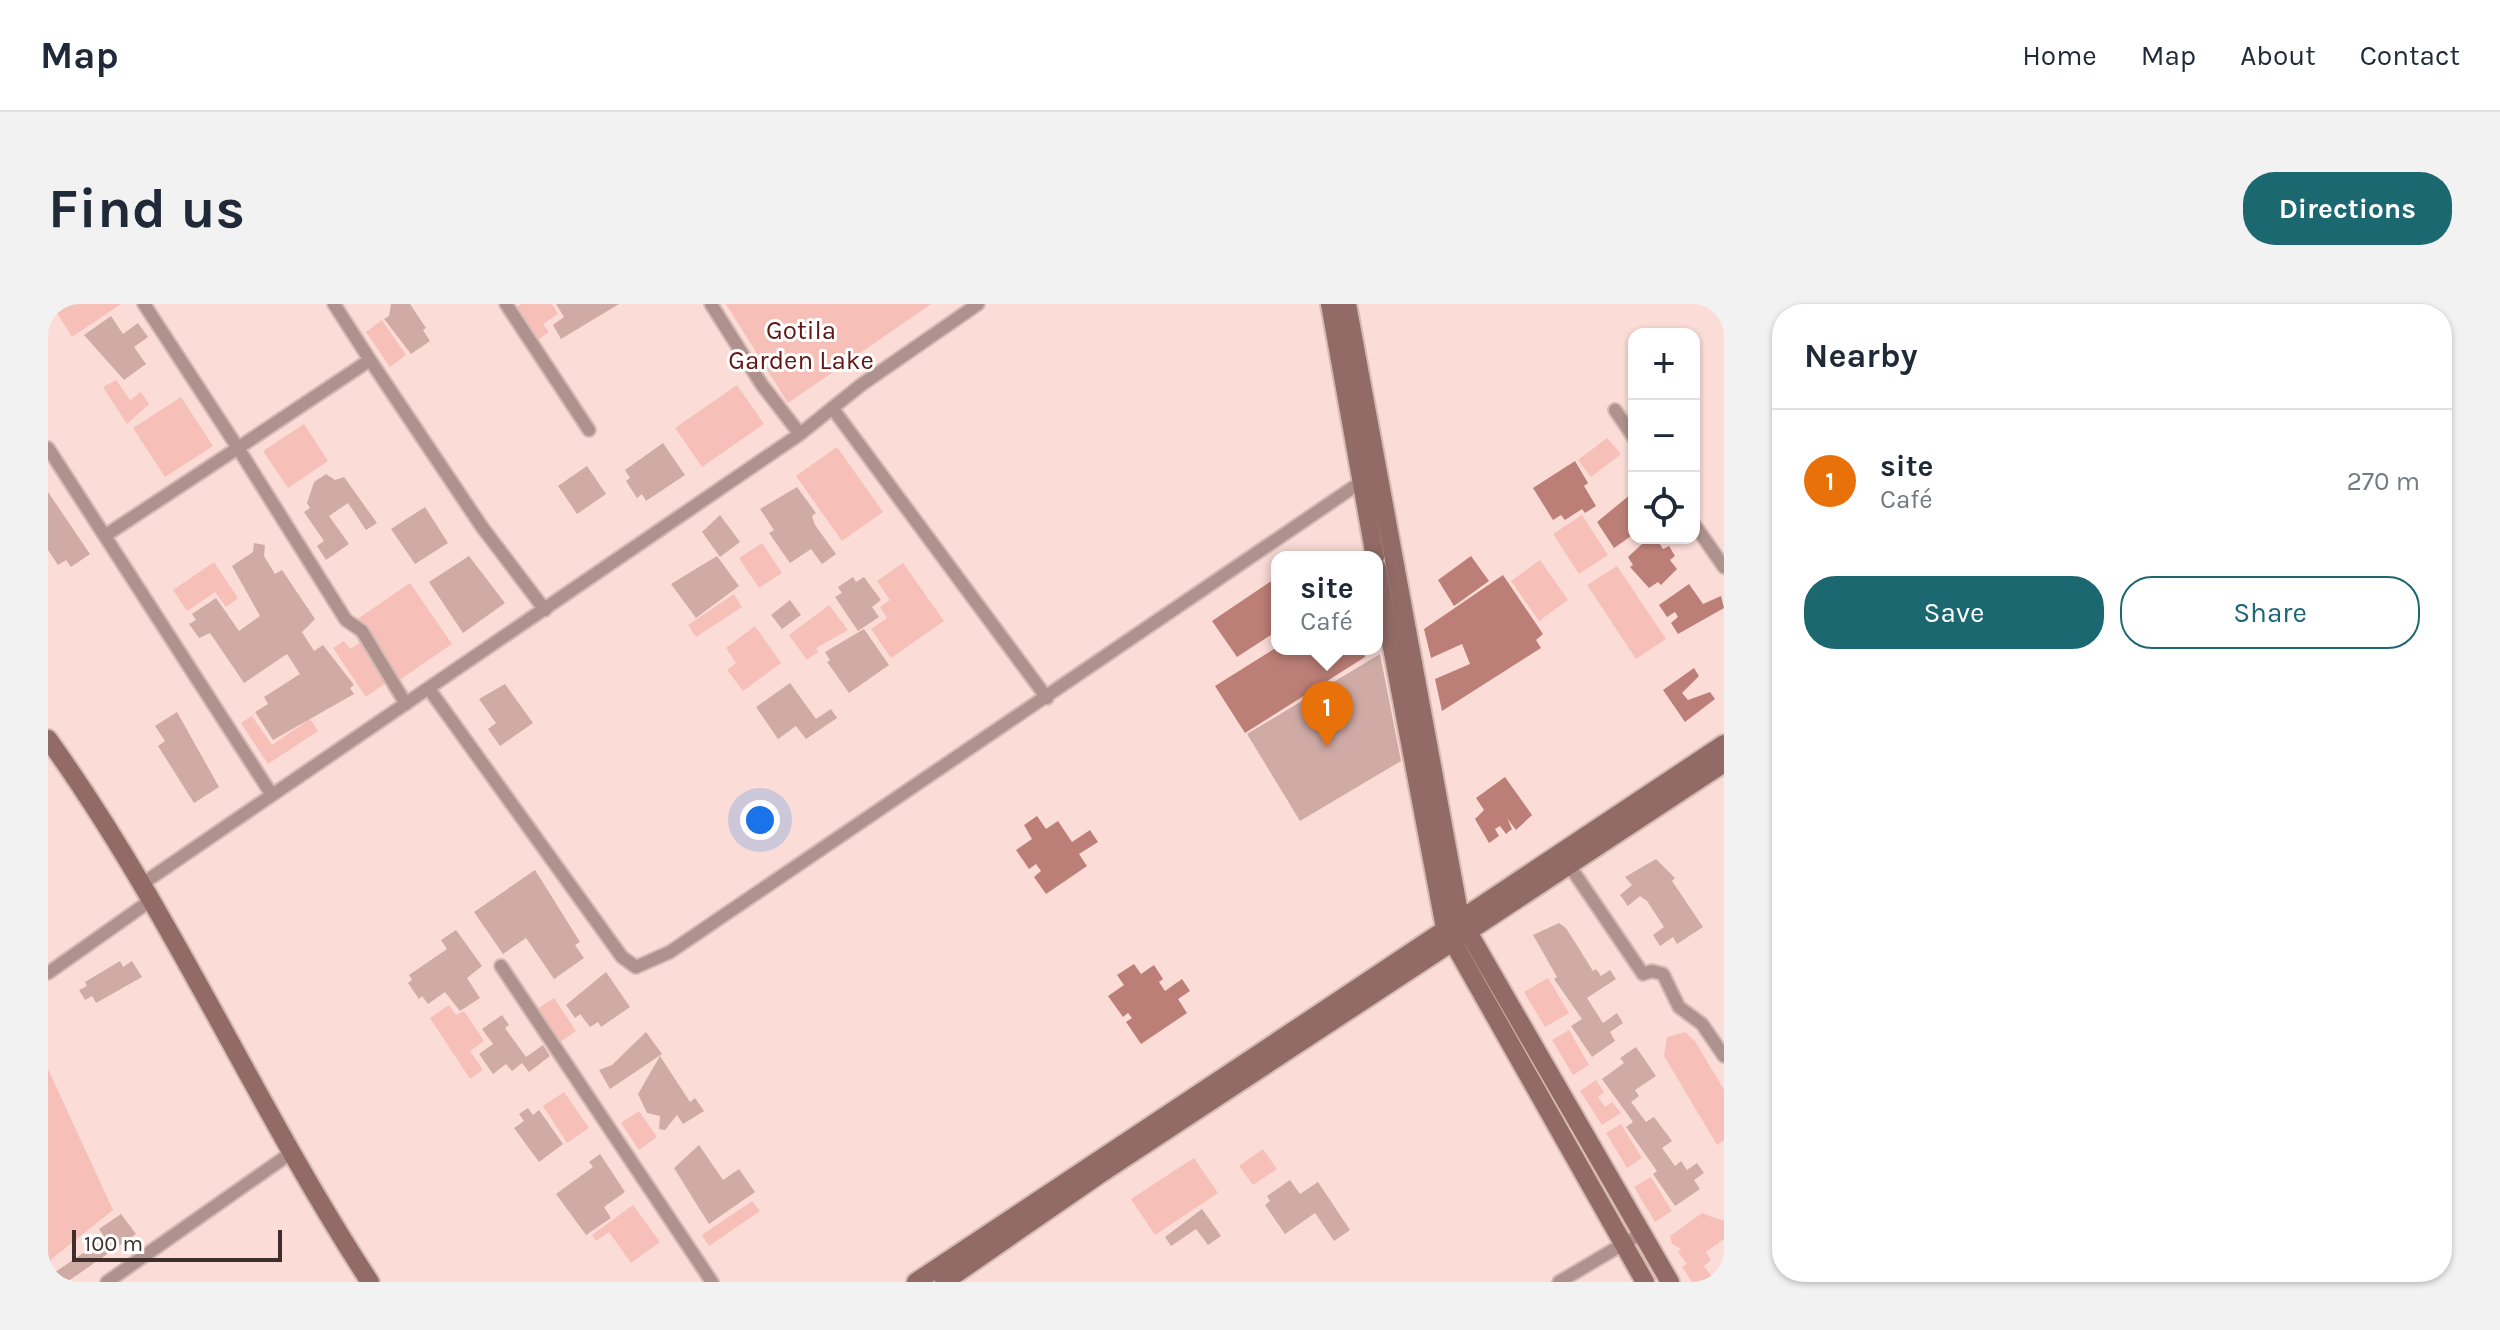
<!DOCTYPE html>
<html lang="en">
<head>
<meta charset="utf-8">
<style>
  :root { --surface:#fff; --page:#f2f2f3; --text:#1f2937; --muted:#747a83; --line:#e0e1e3; --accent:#1c6871 }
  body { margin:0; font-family:Karla,sans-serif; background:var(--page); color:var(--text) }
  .controls { position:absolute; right:24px; top:24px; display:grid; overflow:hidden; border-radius:16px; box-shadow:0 2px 6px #0004 }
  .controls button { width:72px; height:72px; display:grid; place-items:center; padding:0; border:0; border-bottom:2px solid var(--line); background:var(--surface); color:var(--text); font:40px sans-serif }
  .scale { position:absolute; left:24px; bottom:20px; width:210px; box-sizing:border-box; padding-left:8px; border:4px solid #3e2f2d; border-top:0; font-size:22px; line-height:28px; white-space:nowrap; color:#3e2f2d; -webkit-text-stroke:6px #fff; paint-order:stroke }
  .you { position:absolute; left:712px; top:516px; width:28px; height:28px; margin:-20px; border:6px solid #fff; border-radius:50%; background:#1a73e8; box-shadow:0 0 0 12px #1a73e833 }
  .badge { display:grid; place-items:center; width:52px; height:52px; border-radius:50%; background:var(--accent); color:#fff; font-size:26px; font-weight:700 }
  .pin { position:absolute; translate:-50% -66px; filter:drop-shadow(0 2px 4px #0008) }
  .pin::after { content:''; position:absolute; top:42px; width:28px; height:24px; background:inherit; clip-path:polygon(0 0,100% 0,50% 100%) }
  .popup { position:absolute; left:1223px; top:247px; width:112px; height:104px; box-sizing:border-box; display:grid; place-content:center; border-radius:16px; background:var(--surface); filter:drop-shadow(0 2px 6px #0005); font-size:26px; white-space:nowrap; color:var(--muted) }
  .popup b { font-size:30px; color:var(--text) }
  .popup::after { content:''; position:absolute; left:50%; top:100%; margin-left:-16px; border:16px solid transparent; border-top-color:var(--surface) }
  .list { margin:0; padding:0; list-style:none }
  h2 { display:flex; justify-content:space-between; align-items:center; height:104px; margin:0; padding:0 32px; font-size:34px }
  h2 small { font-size:26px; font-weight:400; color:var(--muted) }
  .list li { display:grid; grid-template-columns:52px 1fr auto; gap:24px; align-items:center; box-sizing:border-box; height:144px; padding:0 32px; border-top:2px solid var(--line) }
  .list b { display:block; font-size:30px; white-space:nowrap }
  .list p { margin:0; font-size:26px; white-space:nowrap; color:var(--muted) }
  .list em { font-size:26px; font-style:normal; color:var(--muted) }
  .actions { display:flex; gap:16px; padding:24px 32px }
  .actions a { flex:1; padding:18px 0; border:2px solid var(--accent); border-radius:32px; text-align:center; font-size:28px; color:var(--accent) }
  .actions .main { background:var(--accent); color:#fff }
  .icon { flex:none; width:44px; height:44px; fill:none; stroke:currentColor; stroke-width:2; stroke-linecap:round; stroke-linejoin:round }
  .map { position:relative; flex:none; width:1676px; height:978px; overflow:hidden; border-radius:32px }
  header { display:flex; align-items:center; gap:48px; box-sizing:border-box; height:112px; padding:0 40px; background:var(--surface); border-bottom:2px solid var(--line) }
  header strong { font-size:38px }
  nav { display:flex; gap:44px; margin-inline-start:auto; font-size:28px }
  .intro { display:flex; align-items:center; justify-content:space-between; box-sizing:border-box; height:192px; padding:0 48px }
  h1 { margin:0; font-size:56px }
  .button { padding:20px 36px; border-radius:32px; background:var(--accent); color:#fff; font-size:28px; font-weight:700 }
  main { display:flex; gap:48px; padding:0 48px }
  aside { flex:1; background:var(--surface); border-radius:32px; box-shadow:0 2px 6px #0004 }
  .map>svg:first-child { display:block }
  .green { fill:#f6c0b9 }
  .water { fill:#bc7f77 }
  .building { fill:#d0aba6 }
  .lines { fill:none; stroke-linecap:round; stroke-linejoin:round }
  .street-casing { stroke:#d5b9b5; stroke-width:16 }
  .secondary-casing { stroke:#d5b9b5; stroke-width:22 }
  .street { stroke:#af928e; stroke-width:12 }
  .secondary { stroke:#936b66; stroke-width:18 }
  .labels { text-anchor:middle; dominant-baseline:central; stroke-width:6; stroke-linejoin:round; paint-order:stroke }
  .park-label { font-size:26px; fill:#621714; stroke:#fff }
</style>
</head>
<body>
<header>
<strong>Map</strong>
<nav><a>Home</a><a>Map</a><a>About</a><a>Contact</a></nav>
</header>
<div class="intro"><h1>Find us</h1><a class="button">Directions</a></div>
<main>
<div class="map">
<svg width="1676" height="978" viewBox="0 0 1676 978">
  <rect width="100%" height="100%" fill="#fbdcd7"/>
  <!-- green -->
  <path class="green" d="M16,0h57l-49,33 -17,-27z
    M473,0h31l6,10 -15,10 6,8 -11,8 -22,-33z
    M678,0h205l-143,99z
    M334,16l24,35 -16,12 -24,-35z
    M68,76l14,20 11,-8 8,12 -22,20 -24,-37z
    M689,81l27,39 -62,43 -27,-39z
    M133,93l32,49 -48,31 -32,-49z
    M256,120l24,37 -40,27 -25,-37z
    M1559,134l14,16 -30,23 -13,-17z
    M789,143l46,65 -41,29 -46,-65z
    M1534,211l26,40 -29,19 -26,-40z
    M714,239l20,30 -23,15 -20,-30z
    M1492,256l28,40 -29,21 -28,-40z
    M166,258l24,36 -12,9 -11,-15 -28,19 -14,-21z
    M855,259l41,58 -53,37 -20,-29 16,-11 -7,-11 10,-7 -13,-19z
    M1569,262l49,73 -30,20 -49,-74z
    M362,279l42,61 -57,39 -42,-61z
    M686,290l8,13 -46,30 -8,-12z
    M781,301l19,25 -32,18 2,4 -11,8 -18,-25z
    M707,322l26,37 -38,28 -16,-21 9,-7 -10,-15z
    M296,337l6,8 11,-7 26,40 -21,15 -33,-49z
    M204,412l20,29 38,-26 8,12 -50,33 -27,-41z
    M1500,674l21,35 -24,14 -21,-35z
    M506,694l22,33 -16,11 -23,-33z
    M401,701l7,10 8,-4 20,30 -14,10 13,19 -13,9 -40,-61z
    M1521,726l20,35 -16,10 -21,-35z
    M1637,728l10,9 29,49v50l-7,5 -53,-89 3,-19z
    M0,765l65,141 -65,52z
    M1548,776l8,12 -6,5 7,10 7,-5 9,11 -19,12 -22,-34z
    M516,788l25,36 -22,15 -24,-37z
    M591,807l18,26 -18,13 -18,-27z
    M1573,820l21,34 -15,10 -21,-35z
    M1215,845l14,20 -24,16 -14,-19z
    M1146,854l24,35 -63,42 -24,-36z
    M1603,873l21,34 -17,11 -21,-35z
    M704,897l8,10 -51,35 -7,-11z
    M585,901l27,37 -29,21 -22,-31 -13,9 -4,-6z
    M1654,909l22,8v18l-18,13 5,8 -7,6 8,11 -7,5h-13l-10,-15 5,-3 -9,-12 3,-3 -9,-5 -2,-8z"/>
  <!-- water -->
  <path class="water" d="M1527,157l13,22 -4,3 12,20 -11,7 -3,-4 -17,11 -4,-5 -8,5 -20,-32z
    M1583,190l3,40 -20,14 -17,-26z
    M1592,234h16l7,11 6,-3 6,10 -5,4 7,9 -16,16 -3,-3 -9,6 -19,-21 3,-2 -5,-8 15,-14z
    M1423,252l18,25 -35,25 -16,-26z
    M1455,271l40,59 -7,6 5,8 -99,63 -7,-32 35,-15 -8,-20 -31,14 -7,-29z
    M1229,273v54l-40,26 -25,-36z
    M1641,280l14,20 18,-8 3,12 -46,26 -7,-11 7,-6 -3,-5 -8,5 -8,-12z
    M1229,343l86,2 2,8 -120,76 -30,-47z
    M1646,364l5,8 -17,17 6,7 22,-8 5,7 -30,23 -22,-32z
    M1457,473l27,38 -16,15 -9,-12 5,11 -6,5 -6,-8 -5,3 4,7 -10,7 -14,-24 9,-9 -8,-12z
    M989,512l9,13 12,-8 14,21 18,-12 8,12 -19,12 8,12 -41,28 -12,-17 7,-6 -5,-7 -7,5 -13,-19 16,-11 -8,-14z
    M1086,660l7,10 13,-9 9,14 -4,3 6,9 17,-12 8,12 -12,8 9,14 -46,31 -15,-22 6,-4 -4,-5 -5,4 -15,-21 16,-11 -7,-10z"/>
  <!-- building -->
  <path class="building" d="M343,0h19l16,24 -3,2 7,11 -19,13 -27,-35 5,-3z
    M508,0h63l-58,35 -8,-14 11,-8z
    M63,12l12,18 15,-11 10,14 -14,10 12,17 -22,16 -40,-45z
    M615,139l22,32 -39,26 -4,-7 -5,4 -11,-17 4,-3 -5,-8z
    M539,162l19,28 -29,20 -19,-28z
    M278,170l9,6 9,-3 33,46 -11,7 -18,-27 -19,13 20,28 -23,16 -9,-14 7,-5 -20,-29 6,-4 -3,-5 7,-21z
    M749,183l19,26 -4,3 3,9 21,29 -14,10 -11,-15 -21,14 -21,-30 5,-3 -14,-21z
    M0,188l42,62 -19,13 -5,-7 -8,5 -10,-15z
    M377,203l23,36 -33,21 -24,-35z
    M672,211l20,27 -20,15 -18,-25z
    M206,239l11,2 -1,11 11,18 7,-4 33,49 -13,13 12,19 9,-6 31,40 -4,3 4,6 -81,46 -18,-28 13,-8 -4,-7 36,-23 -13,-20 -43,29 -34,-50 -11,5 -10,-14 7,-4 -4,-6 24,-16 23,33 21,-15 -28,-50 21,-14z
    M421,252l36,47 -42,30 -34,-51z
    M669,252l22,30 -43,32 -25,-34z
    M805,273l3,5 8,-5 17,23 -9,7 7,10 -21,14 -23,-34 7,-4 -4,-6z
    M742,296l11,15 -19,14 -11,-14z
    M816,325l25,36 -40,28 -22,-31 3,-2 -5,-8z
    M1332,350l21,107 -101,60 -53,-87z
    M742,379l26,36 15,-10 6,9 -31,21 -10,-13 -18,13 -22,-32z
    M457,380l28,39 -33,23 -12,-17 8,-6 -17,-24z
    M129,408l42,75 -25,16 -36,-57 7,-5 -10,-15z
    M1608,555l19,19 -3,3 31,46 -26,17 -4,-7 -13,9 -7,-11 11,-8 -17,-26 -7,-5 -12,10 -8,-11 12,-10 -7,-8z
    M487,566l45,72 -5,3 9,13 -30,21 -28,-41 -23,16 -29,-42z
    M1511,619l7,5 27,43 3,-2 5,7 9,-6 6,9 -29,19 16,25 14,-10 6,10 -13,9 5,9 -23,16 -21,-31 11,-7 -28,-40 3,-2 -24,-42z
    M408,626l26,36 -15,12 13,20 -20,13 -15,-19 -17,12 -6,-8 -3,3 -11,-16 4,-3 -3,-5 38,-26 -6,-9z
    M72,657l3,6 9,-6 10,16 -46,26 -4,-7 -7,4 -6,-10 8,-4 -2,-4z
    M558,668l24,35 -29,20 -3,-5 -8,5 -10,-13 -5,4 -9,-13z
    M454,711l7,10 -4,3 21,29 17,-12 7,11 -21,16 -7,-9 -10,8 -6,-7 -13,10 -14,-20 14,-10 -11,-15z
    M598,728l16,22 -52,35 -11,-19 13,-5z
    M1588,743l20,29 -21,14 4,6 -8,6 15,20 8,-5 18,24 -10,7 13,18 6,-5 6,9 10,-7 7,10 -10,7 6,9 -25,17 -22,-32 4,-3 -31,-44 7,-5 -31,-43 22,-16 -4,-5z
    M612,752l30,46 5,-4 9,13 -21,13 -6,-9 -12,15 -6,-1 1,-13 -13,-3 -9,-19z
    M480,804l5,7 6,-5 24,34 -24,18 -25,-34 10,-7 -5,-7z
    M651,841l24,35 16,-11 16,23 -46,32 -35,-56z
    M552,850l25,38 -21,15 7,11 -25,17 -30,-41 37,-27 -4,-5z
    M1242,876l10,14 18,-12 32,48 -16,11 -19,-28 -30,21 -20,-29 5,-4 -3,-5z
    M1154,905l19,27 -13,9 -12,-16 -25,17 -6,-9z
    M73,910l15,20 -69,48h-19v-5l57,-39 -6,-9z"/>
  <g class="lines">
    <defs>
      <path id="street" d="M96,0l94,144 132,-88 -36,-56
        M458,0l83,126
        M663,0l51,81 38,49
        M322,56l112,167 63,83
        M785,105l214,289
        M1567,106l19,28
        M0,144l224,347
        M1646,220l30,43
        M58,231l132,-87 108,172 16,11 44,73
        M381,385l193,268 14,10 34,-15 691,-470
        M1521,561l74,109 9,-3 11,3 16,33 23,17 22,32
        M94,580l658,-450 61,-49 117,-81
        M453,662l211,316
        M0,669l102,-72
        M59,978l184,-129
        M1511,978l83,-49"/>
      <path id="secondary" d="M1282,0l45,253
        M1299,0l113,614 210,364
        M1329,264l68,360 200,354
        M0,435c123,171 207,367 322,543
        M868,978l808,-538
        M896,978l156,-108 624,-411"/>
    </defs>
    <!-- street casing -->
    <use href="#street" class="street-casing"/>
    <!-- secondary casing -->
    <use href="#secondary" class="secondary-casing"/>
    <!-- street -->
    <use href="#street" class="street"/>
    <!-- secondary -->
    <use href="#secondary" class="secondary"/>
  </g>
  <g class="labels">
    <!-- park labels -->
    <g class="park-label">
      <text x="753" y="26">Gotila<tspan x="753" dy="30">Garden Lake</tspan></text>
    </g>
  </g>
</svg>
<div class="controls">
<button>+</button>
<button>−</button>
<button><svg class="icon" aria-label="locate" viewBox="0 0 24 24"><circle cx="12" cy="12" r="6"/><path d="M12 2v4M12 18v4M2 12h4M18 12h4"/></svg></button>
</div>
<div class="scale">100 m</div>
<div class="you"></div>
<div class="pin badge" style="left:1279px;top:443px;background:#e8710a">1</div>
<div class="popup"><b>site</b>Café</div>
</div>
<aside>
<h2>Nearby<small></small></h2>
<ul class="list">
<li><span class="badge" style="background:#e8710a">1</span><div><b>site</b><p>Café</p></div><em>270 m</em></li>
</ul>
<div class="actions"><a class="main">Save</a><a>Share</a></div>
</aside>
</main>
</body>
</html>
